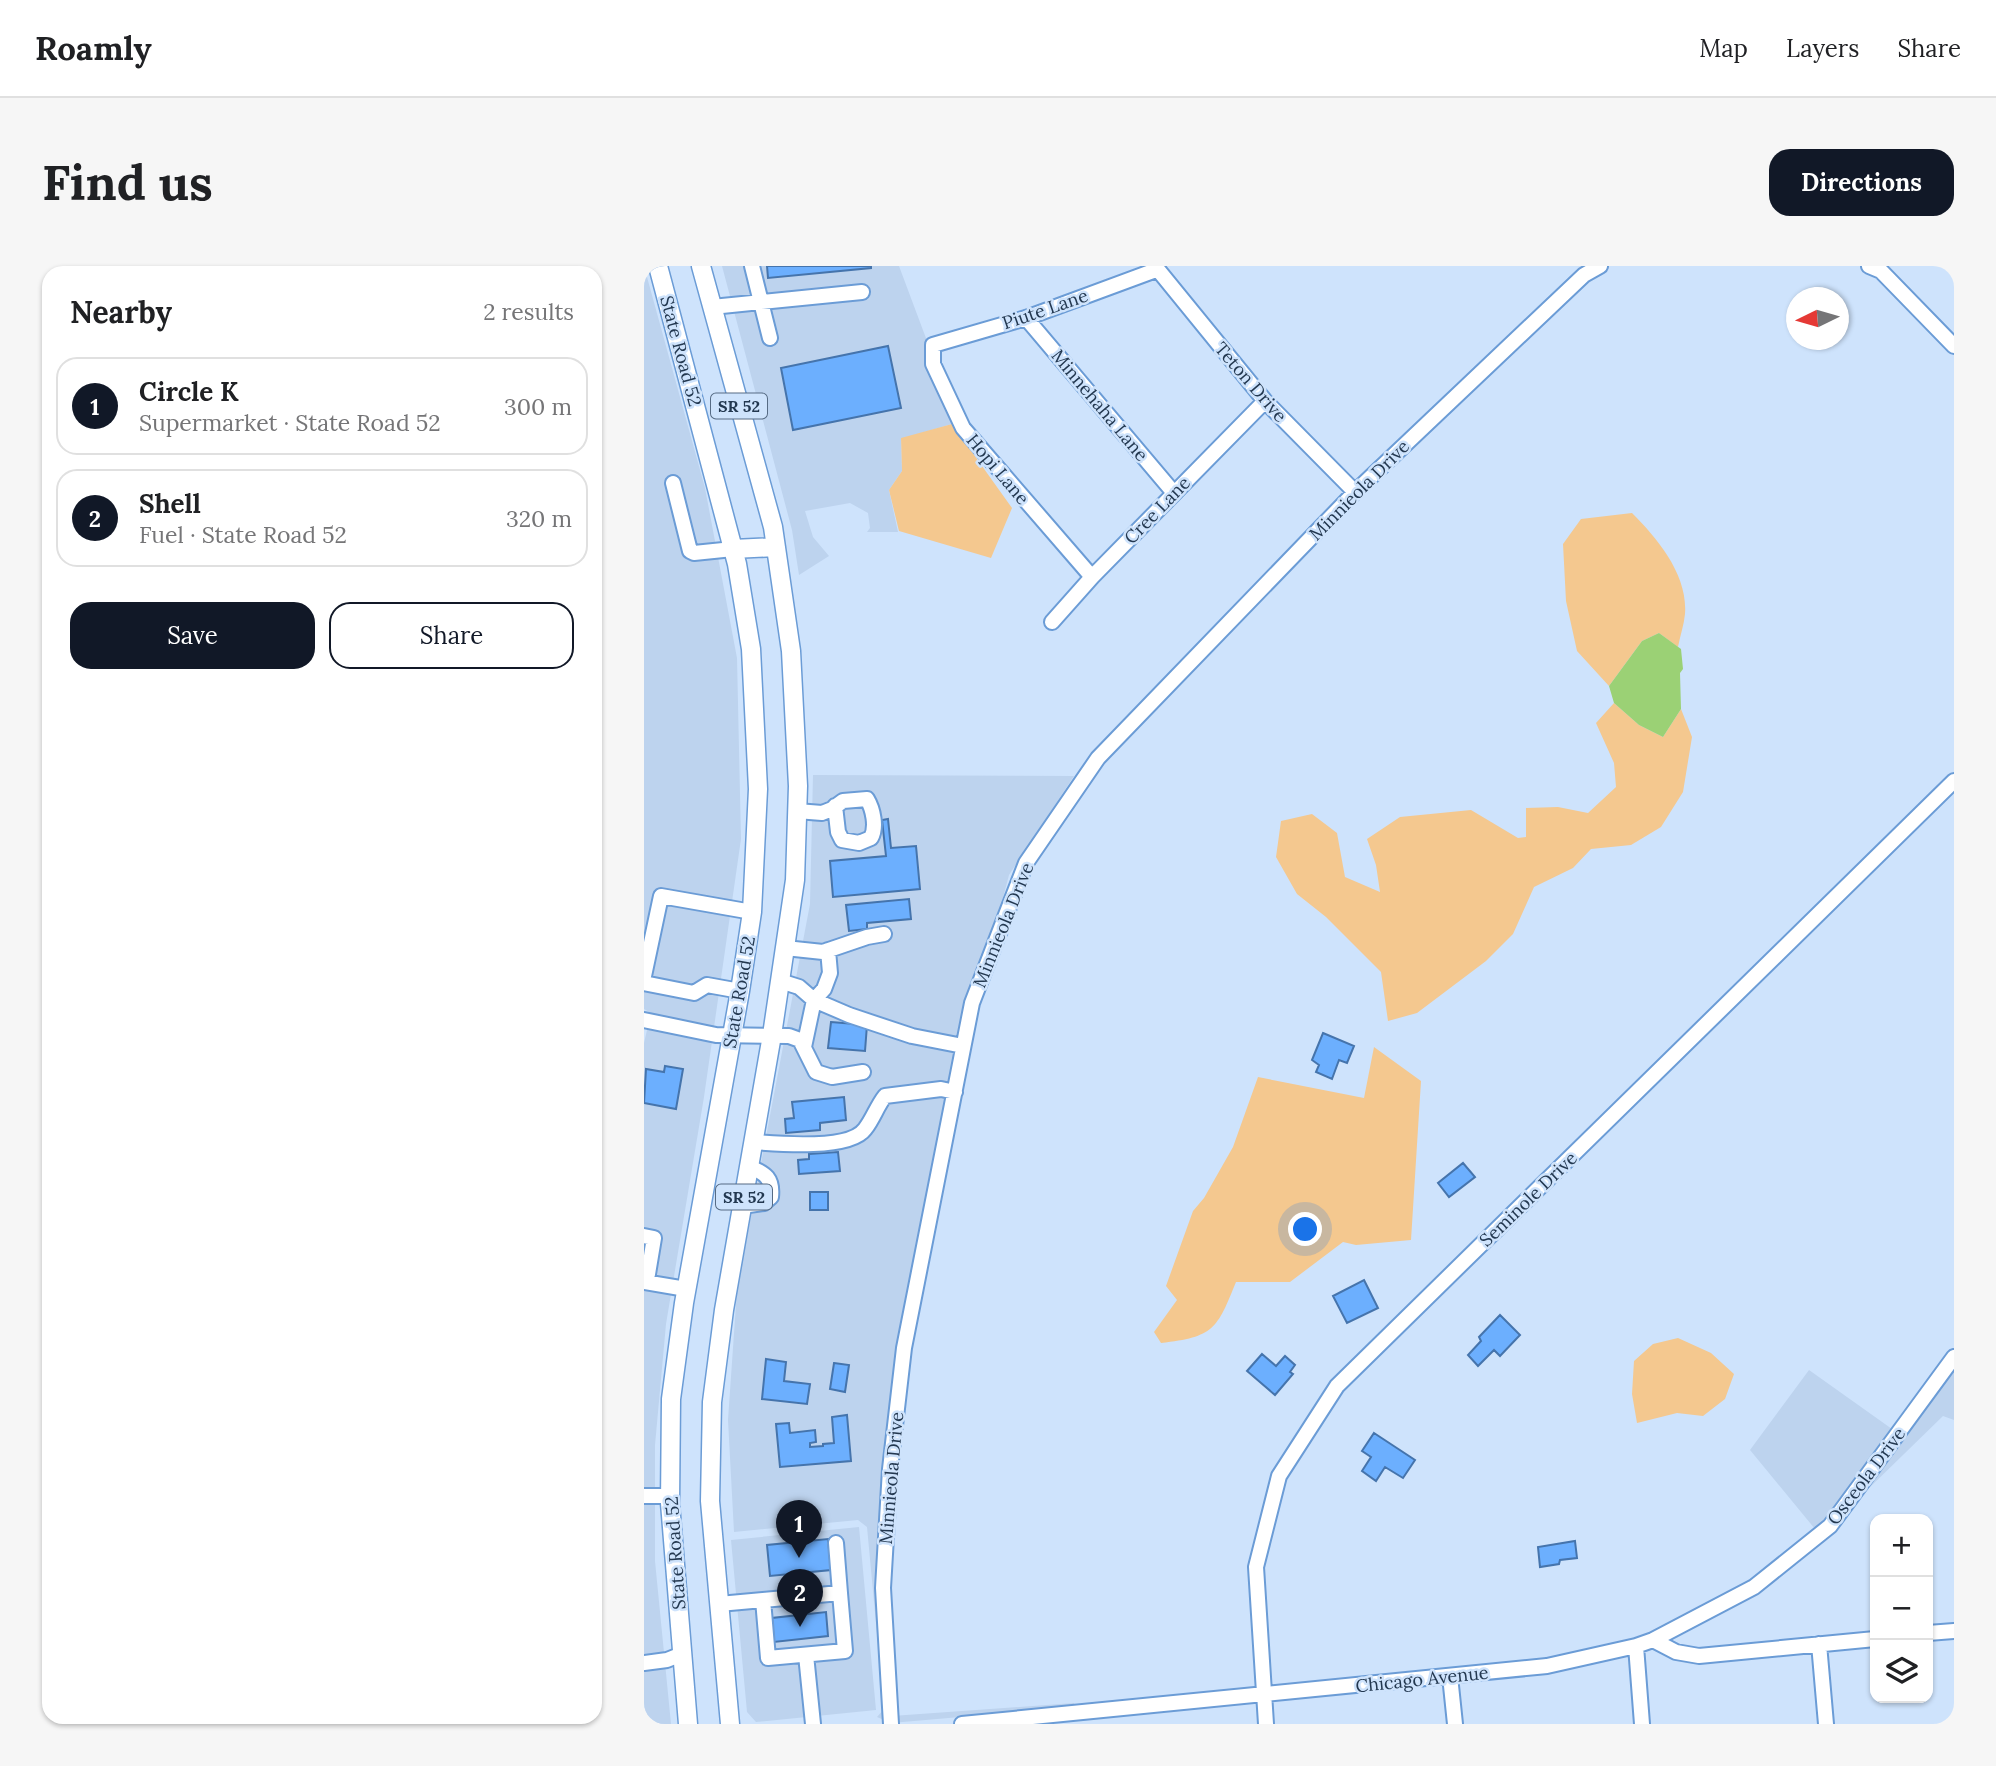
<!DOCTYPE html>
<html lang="en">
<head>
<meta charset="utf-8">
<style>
  :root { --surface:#fff; --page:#f6f6f6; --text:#202124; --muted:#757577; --line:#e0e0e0; --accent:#111827 }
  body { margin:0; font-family:Lora,serif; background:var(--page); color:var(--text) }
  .controls { position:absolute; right:21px; bottom:21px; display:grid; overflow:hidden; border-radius:14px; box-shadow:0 2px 5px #0004 }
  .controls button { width:63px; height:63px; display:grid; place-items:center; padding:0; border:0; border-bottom:2px solid var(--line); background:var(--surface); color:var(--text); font:35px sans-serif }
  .compass { position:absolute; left:1142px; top:21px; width:63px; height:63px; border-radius:50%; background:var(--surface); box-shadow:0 2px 5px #0004; rotate:265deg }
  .you { position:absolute; left:662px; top:964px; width:24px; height:24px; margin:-18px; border:5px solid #fff; border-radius:50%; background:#1a73e8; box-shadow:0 0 0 10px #1a73e833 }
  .badge { display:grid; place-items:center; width:46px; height:46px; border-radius:50%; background:var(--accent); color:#fff; font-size:23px; font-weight:700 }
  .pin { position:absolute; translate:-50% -58px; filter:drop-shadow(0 2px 4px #0008) }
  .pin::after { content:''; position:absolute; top:37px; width:24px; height:21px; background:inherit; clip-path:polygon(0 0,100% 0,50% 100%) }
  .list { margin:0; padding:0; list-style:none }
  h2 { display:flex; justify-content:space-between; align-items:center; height:91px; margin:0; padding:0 28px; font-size:30px }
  h2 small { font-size:23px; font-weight:400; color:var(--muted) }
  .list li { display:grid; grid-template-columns:46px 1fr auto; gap:21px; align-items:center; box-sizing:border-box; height:98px; margin:0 14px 14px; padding:0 14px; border:2px solid var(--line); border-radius:21px }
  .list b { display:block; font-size:26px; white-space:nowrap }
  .list p { margin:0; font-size:23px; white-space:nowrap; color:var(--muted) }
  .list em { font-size:23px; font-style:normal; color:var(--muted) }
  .actions { display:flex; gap:14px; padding:21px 28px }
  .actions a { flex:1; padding:16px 0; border:2px solid var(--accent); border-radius:21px; text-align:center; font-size:24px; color:var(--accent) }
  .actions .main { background:var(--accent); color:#fff }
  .icon { flex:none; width:38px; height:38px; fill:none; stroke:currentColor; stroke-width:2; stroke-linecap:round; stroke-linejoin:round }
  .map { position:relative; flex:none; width:1310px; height:1458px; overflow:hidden; border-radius:21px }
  header { display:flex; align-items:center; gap:42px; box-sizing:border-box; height:98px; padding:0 35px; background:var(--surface); border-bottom:2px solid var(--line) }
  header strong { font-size:33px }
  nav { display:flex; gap:38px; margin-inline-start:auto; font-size:24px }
  .intro { display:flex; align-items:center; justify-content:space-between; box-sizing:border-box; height:168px; padding:0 42px }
  h1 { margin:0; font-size:49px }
  .button { padding:18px 32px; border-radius:21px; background:var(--accent); color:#fff; font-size:24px; font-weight:700 }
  main { display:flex; gap:42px; padding:0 42px }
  aside { flex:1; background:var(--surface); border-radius:21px; box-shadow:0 2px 5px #0004 }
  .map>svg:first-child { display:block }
  .built { fill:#bdd3ee }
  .green { fill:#f4c88f }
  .water { fill:#9bd175 }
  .building { fill:#6caffe; stroke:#4574ac; stroke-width:2 }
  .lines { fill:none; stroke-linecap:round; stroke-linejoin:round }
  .minor-casing { stroke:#6b9cd6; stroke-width:18 }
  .major-casing { stroke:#6b9cd6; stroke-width:21 }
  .minor { stroke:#fff; stroke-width:14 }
  .major { stroke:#fff; stroke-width:18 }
  .labels { text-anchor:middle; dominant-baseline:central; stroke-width:5; stroke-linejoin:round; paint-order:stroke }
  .shield { fill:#cee3fc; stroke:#566b84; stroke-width:2 }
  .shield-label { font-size:16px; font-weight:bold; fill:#233850 }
  .street-label { font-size:18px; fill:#233850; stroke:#cee3fc }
</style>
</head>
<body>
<header>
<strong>Roamly</strong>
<nav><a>Map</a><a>Layers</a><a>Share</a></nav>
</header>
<div class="intro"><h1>Find us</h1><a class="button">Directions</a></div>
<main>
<aside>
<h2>Nearby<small>2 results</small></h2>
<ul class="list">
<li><span class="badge">1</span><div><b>Circle K</b><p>Supermarket · State Road 52</p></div><em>300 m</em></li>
<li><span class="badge">2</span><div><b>Shell</b><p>Fuel · State Road 52</p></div><em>320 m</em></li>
</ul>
<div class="actions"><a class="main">Save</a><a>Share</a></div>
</aside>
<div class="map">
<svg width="1310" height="1458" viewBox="0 0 1310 1458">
  <rect width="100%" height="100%" fill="#cee3fc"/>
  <!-- built -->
  <path class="built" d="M0,0l61,222 32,170 4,181 -37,258 -38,227 -11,121v116l16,163h-27v-681l7,-30 -7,-4z
    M78,0h177l46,123 7,35 -51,15 1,32 -13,19 9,42h-31l3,-4 -2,-15 -18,-10 -45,8 8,26 16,19 -30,19 -7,-45z
    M169,509l261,1 -65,99 -63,239 -66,398 12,204 182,-13 1,4 -184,16 -14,-6 7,-8 -17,-182 -9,-7 -124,12 -6,-112 9,-130 73,-386z
    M1165,1104l83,59 -68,93 -9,7 -65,-79z
    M1310,1104v50l-11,-4 -79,77z
    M215,1261l17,183 -120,12 -9,-10 -16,-172z"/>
  <!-- green -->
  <path class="green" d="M308,158l60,84 -21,50 -92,-27 -10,-41 13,-19 -1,-33z
    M988,247c26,26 56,62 53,101 -1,11 -5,22 -7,33l-19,-14 -17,8 -33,45 -32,-35 -11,-50 -3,-57 18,-25z
    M970,437l25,22 24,12 18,-28 11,28 -9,55 -22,35 -30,18 -40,4 -18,19 -39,19 -21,47 -27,27 -69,52 -29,8 -7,-49 -55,-55 -29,-23 -21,-37 5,-36 31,-7 25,19 8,44 35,15 -4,-27 -9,-26 33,-22 71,-7 47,28 8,-1v-29l32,-1 30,6 28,-26 -2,-24 -18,-40z
    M730,781l47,34 -10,159 -55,5 -13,-3 -53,40h-54c-19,47 -22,55 -75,61l-7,-11 23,-32 -11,-14 27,-75 11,-13 29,-51 25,-70 106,21z
    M1034,1072l33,15 23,21 -9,25 -22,17 -26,-3 -40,10 -5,-29 2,-33 19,-17z"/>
  <!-- water -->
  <path class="water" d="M1015,367l22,16 2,20 -3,4 1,36 -18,28 -24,-12 -25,-22 -5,-17 33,-45z"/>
  <!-- building -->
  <path class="building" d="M123,0h104v2l-103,10z
    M244,80l13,62 -108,22 -12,-62z
    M244,553l3,29 25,-2 4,43 -87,8 -3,-36 56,-5 -4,-36z
    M265,633l2,20 -44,4v6l-18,2 -3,-26z
    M187,756l36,3 -2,26 -37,-3z
    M679,767l31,13 -7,17 -8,-3 -7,19 -16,-7 3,-7 -7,-5z
    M21,800l18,3 -7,40 -32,-6 2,-34 18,3z
    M200,831l2,23 -26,3v7l-34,3 -1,-14 9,-1 -2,-16z
    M194,886l2,19 -41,3 -1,-14 11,-1v-5z
    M819,897l12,14 -26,20 -11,-14z
    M166,926h18v18h-18z
    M720,1014l14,28 -31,15 -14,-27z
    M856,1049l20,20 -20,21 -6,-6 -16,16 -10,-11 13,-14 -2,-4z
    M618,1088l14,12 9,-10 10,9 -5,7 3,2 -18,21 -28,-24z
    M122,1093l20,3 -2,19 26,3 -3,20 -45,-5z
    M190,1097l15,2 -4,27 -15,-3z
    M203,1149l4,46 -71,6 -4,-43 13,-1 1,10 25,-3 1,12 -6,1v4l13,-1v-2l11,-1 -2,-26z
    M730,1167l41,27 -12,18 -18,-11 -9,14 -14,-10 9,-14 -9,-6z
    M184,1273l3,31 -61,6 -3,-31z
    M931,1275l2,17 -17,2 -1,4 -19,3 -2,-20z
    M182,1346l2,24 -54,6 -2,-24z"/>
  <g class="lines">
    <defs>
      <path id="minor" d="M108,0l18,72
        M511,0l110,135 90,91
        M1225,0l12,5 73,75
        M68,41l150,-15
        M382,52l148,175
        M29,217l17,68 4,2 39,-4
        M448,311l-129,-149 -30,-64v-19l93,-27 130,-48
        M408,356l40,-45 173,-176
        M153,545l25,2 10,-4 11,-8 24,-2c6,10 10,28 4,39l-12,5 -17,-3 -4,-8 -3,-26
        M141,682l38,4 44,-15 17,-3
        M0,710l17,-80 91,16
        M136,715l19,6 15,13 35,15 63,21 51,10
        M0,717l50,10 13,-8 33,6
        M0,754l72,15 73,1 11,4 16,32 16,5 31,-5
        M160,781l10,-47 10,-11 6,-16 -2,-23
        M110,876c24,2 96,8 111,-13 8,-10 12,-23 20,-33l56,-7 14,3
        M98,940l22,-3 7,-6c2,-18 -5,-24 -22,-30
        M0,970l10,2 -6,36 -4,8 42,7
        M0,1230h26
        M192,1277l4,50
        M196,1327l5,58 -77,7 -5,-58z
        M75,1338l44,-4
        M1284,1367l26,-2
        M1009,1374l23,12 23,4 176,-17
        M1175,1378l7,80
        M992,1380l6,78
        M162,1389l7,69
        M0,1397l23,-3 15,-6
        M806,1410l5,48
        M247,1458l-8,-136 7,-119 14,-121 68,-345 54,-140 72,-105 257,-266 229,-217 16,-9
        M318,1458l585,-58 89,-20 17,-6 101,-53 76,-61 124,-169
        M622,1458l-10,-157 23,-91 58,-90 617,-605"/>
      <path id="major" d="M14,0l79,298 14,85 7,140 -6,123 -12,79 -56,312 -13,96 -1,104 18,221
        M57,0l72,261 18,124 7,135 -3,94 -23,155 -48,275 -12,92 -2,99 20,223
        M89,283l43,-2"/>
    </defs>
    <!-- minor casing -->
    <use href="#minor" class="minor-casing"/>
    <!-- major casing -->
    <use href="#major" class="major-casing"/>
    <!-- minor -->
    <use href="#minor" class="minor"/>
    <!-- major -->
    <use href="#major" class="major"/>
  </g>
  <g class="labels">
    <!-- shield labels -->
    <g class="shield">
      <rect x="67" y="127.5" width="56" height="25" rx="5"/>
      <rect x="72" y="918.5" width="56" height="25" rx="5"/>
    </g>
    <g class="shield-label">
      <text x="95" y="140">SR 52</text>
      <text x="100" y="931">SR 52</text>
    </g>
    <!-- street labels -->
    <g class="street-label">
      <text transform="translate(401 43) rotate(-19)">Piute Lane</text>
      <text transform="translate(37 85) rotate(75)">State Road 52</text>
      <text transform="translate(607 116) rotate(49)">Teton Drive</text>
      <text transform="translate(456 139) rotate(50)">Minnehaha Lane</text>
      <text transform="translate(354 203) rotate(50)">Hopi Lane</text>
      <text transform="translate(715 224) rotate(-45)">Minnieola Drive</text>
      <text transform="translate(513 244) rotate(-46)">Cree Lane</text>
      <text transform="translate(359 659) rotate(-68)">Minnieola Drive</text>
      <text transform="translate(95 726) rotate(-80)">State Road 52</text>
      <text transform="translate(884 933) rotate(-44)">Seminole Drive</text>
      <text transform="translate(1222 1210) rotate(-53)">Osceola Drive</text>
      <text transform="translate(247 1212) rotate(-85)">Minnieola Drive</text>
      <text transform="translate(31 1287) rotate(-94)">State Road 52</text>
      <text transform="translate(778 1413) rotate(-6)">Chicago Avenue</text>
    </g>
  </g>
</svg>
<div class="controls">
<button>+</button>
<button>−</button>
<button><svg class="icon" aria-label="layers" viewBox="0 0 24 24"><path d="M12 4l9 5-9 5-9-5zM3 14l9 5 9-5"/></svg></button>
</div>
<svg class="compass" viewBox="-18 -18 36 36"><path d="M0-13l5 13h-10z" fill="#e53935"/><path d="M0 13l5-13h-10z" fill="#757577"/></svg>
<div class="you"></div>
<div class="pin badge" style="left:155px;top:1292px">1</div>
<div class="pin badge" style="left:156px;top:1361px">2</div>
</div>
</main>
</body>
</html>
